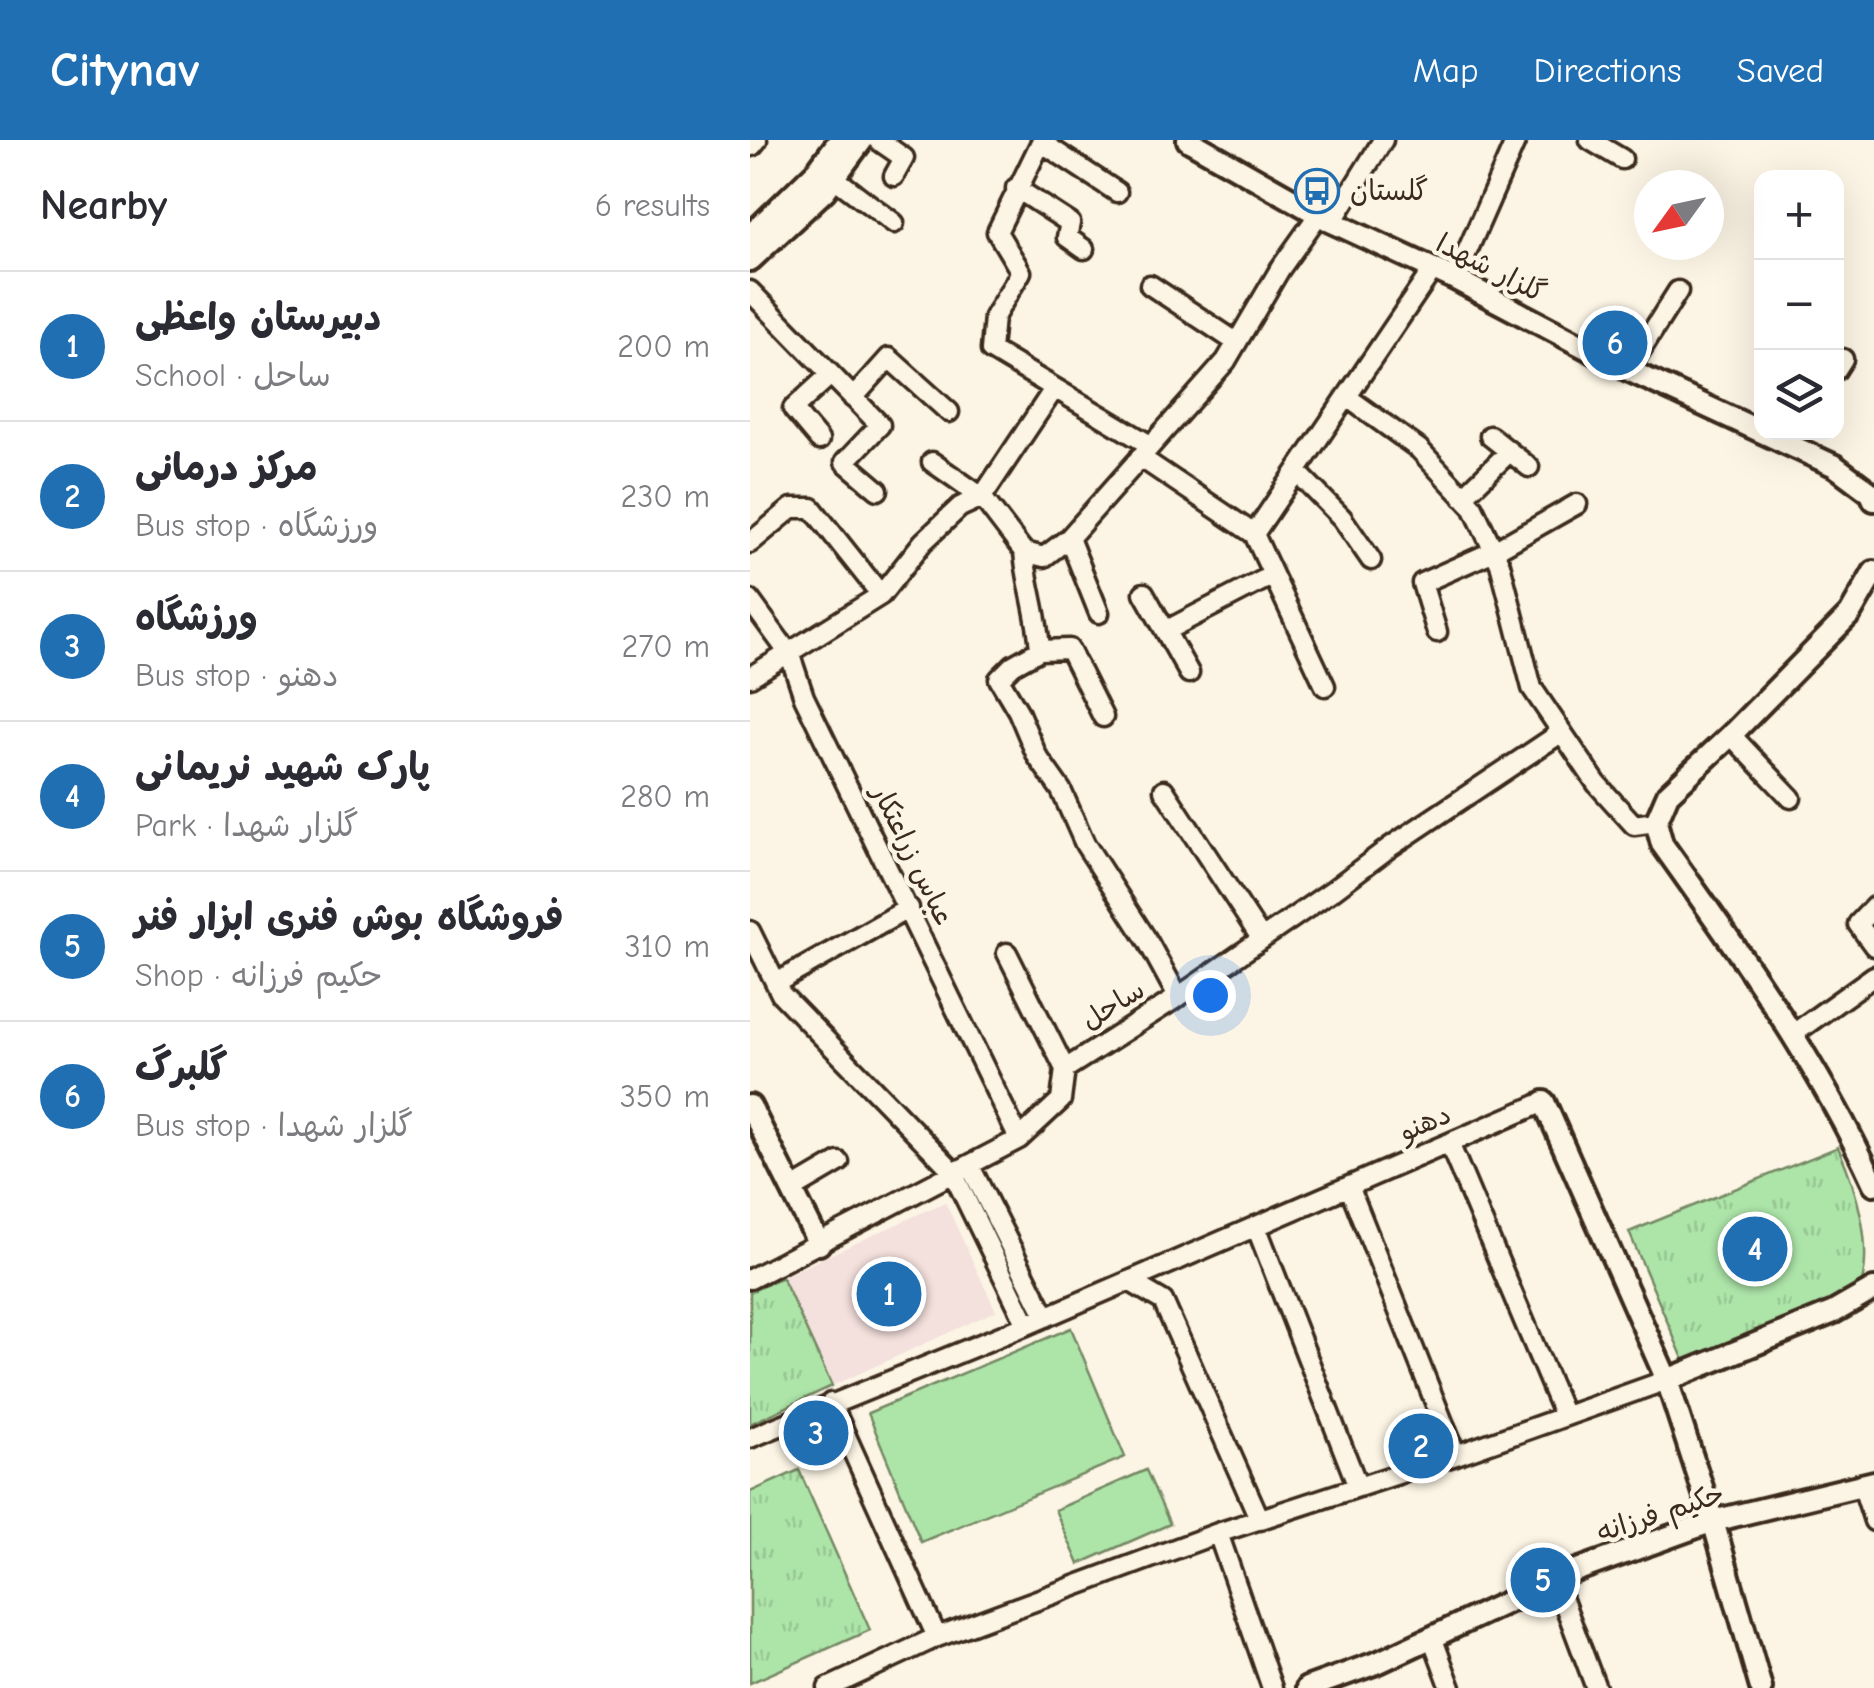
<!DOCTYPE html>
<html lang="en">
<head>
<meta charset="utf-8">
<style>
  :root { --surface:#fff; --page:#f7f7f7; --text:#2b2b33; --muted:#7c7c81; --line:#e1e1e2; --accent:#1f6fb2 }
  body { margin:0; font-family:"Comic Neue","Playpen Sans Arabic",sans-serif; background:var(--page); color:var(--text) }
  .controls { position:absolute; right:30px; top:30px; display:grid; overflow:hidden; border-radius:20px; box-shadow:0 10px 40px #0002 }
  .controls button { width:90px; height:90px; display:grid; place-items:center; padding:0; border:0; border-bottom:2px solid var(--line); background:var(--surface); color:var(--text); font:50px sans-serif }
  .compass { position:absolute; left:884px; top:30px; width:90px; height:90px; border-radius:50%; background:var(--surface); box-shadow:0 10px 40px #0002; rotate:237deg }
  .you { position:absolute; left:460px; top:855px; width:35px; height:35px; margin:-25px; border:8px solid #fff; border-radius:50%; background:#1a73e8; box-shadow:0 0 0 15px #1a73e833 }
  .badge { display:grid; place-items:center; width:65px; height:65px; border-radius:50%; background:var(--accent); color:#fff; font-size:32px; font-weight:700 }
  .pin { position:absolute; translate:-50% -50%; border:5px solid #fff; box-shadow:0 2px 10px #0006 }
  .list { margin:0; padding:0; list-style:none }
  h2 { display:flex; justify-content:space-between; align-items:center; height:130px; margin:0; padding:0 40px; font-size:42px }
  h2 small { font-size:32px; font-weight:400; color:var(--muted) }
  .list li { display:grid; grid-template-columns:65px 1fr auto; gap:30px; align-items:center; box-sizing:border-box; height:150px; padding:0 40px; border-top:2px solid var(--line) }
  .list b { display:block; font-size:38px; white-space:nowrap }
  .list p { margin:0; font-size:32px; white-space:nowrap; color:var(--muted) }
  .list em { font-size:32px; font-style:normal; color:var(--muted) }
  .icon { flex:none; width:55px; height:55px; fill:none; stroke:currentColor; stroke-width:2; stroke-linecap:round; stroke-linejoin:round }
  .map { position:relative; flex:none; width:1124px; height:1548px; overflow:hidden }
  header { display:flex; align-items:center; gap:60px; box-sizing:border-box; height:140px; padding:0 50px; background:var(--accent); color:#fff }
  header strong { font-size:48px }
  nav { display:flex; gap:55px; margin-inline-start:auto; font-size:35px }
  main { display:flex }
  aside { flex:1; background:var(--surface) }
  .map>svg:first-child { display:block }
  .built { fill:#f4e0dd }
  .park { fill:url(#park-tufts); stroke:#748864; stroke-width:2.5 }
  .pitch { fill:#ade5a9; stroke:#748864; stroke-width:2.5 }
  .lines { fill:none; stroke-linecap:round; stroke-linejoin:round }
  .minor-casing { stroke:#3b2a1e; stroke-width:25 }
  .tertiary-casing { stroke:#3b2a1e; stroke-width:28 }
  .secondary-casing { stroke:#3b2a1e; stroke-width:30 }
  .minor { stroke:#fcf5e5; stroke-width:18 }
  .tertiary { stroke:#fcf5e5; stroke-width:20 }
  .secondary { stroke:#fcf5e5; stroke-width:22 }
  .labels { text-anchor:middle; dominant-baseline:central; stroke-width:9; stroke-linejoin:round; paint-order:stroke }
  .poi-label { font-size:28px; fill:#3b2a1e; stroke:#fcf5e5; text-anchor:start }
  .street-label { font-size:28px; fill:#3b2a1e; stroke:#fcf5e5 }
</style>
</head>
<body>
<header>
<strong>Citynav</strong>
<nav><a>Map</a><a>Directions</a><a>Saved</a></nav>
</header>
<main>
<aside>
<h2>Nearby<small>6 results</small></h2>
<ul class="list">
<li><span class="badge">1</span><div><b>دبیرستان واعظی</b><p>School · ساحل</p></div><em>200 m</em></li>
<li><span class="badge">2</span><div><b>مرکز درمانی</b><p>Bus stop · ورزشگاه</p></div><em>230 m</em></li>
<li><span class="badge">3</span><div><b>ورزشگاه</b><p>Bus stop · دهنو</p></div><em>270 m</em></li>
<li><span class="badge">4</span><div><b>پارک شهید نریمانی</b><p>Park · گلزار شهدا</p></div><em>280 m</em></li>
<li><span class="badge">5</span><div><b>فروشگاه بوش فنری ابزار فنر</b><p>Shop · حکیم فرزانه</p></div><em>310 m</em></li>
<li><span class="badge">6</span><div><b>گلبرگ</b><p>Bus stop · گلزار شهدا</p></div><em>350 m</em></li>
</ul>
</aside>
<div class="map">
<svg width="1124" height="1548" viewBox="0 0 1124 1548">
  <defs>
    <pattern id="park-tufts" width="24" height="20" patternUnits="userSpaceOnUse" patternTransform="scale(2.5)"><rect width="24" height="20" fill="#ade5a9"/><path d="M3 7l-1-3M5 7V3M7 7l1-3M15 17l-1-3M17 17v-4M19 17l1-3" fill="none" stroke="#96c591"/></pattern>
  </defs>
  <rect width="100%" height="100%" fill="#fcf5e5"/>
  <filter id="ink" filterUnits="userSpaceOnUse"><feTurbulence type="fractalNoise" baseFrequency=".01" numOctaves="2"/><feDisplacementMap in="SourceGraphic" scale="20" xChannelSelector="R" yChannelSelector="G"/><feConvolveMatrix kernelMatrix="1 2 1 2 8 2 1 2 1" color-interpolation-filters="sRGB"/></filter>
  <g filter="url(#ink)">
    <!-- built -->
    <path class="built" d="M195,1062l51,109 -164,75 -50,-109z"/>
    <!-- park -->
    <path class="park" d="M1088,1007c19,43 36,100 22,142l-175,74 -56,-131z
      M32,1137l50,109 -82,38v-132z
      M49,1330l71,160 -120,53v-191z"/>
    <!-- pitch -->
    <path class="pitch" d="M321,1188l54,129 -204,85 -53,-129z
      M396,1330l24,54 -91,40 -24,-54z"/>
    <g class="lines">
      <defs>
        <path id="minor" d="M128,0l26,18 -10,18
          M292,0l-45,92 24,40 -27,45 -3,33 159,95
          M840,0l32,19
          M291,2l76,50
          M2,6l5,-6
          M83,37l61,46
          M266,48l54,35 -3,14 17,12
          M582,82l51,-82
          M705,139l61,-139
          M400,145l86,57
          M0,151l130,134 -35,37 33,28
          M878,230l50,-79
          M1086,230l7,-11
          M597,257l72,52 54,58 27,57 32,124 65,96 37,41 22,-3
          M103,258l36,-40 60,54
          M740,296l39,31
          M69,300l-26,-31 37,-34
          M390,317l114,77 71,152
          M182,322l50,35 42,55 20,5 25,-19 157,-177 54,-92 39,-55
          M547,332l45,46 29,42
          M713,357l46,-45
          M504,394l179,-265
          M319,398l30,75
          M0,403l42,-35h20l69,87
          M274,412c3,33 14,64 16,98l-27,15 -14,14 19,32 19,45 24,34 24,54 62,96 31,57
          M394,453l45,80
          M0,460l40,55 14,42 215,442
          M417,490l106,-55
          M687,492l-15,-49 72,-32 83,-47
          M290,510l29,-1 34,68
          M0,537l131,-82 42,-53 37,-35 22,-10 72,-108
          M981,595l60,63
          M414,650l97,148
          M1124,767l-16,17 16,22
          M0,791l31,63 170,175 76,156
          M257,813l58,116
          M26,843l133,-75
          M1043,894l81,-58
          M699,1003l115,273
          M220,1026l76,151
          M599,1046l107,269
          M43,1049l46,-27
          M506,1086l102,261
          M0,1139l269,-140 42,-39 4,-31 113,-72 155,-107 57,-43 172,-115
          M379,1141l34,20 97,219
          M81,1263l106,234
          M0,1298l277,-113 517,-223
          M1112,1344l12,37
          M468,1393l54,155
          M805,1439l41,109
          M682,1497l19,51
          M78,1548l109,-51 281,-104 238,-78 211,-75"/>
        <path id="tertiary" d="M438,0l144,82 123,57 173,91 207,96 36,27 3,7
          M1124,432l-24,42 -119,121 -63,59 -12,28 6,22c78,109 156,218 212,340
          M794,962l123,278 46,141 48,167
          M0,966l69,138
          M917,1240l167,-68 40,-23
          M557,1548l72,-26 193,-90 141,-51 161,-39"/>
        <path id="secondary" d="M0,97l68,-66 23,-31
          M0,119l74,-69 37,-50"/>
      </defs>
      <!-- minor casing -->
      <use href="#minor" class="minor-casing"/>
      <!-- tertiary casing -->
      <use href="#tertiary" class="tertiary-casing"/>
      <!-- secondary casing -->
      <use href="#secondary" class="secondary-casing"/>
      <!-- minor -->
      <use href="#minor" class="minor"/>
      <!-- tertiary -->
      <use href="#tertiary" class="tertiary"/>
      <!-- secondary -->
      <use href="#secondary" class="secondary"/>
    </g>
  </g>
  <!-- icons -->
  <defs>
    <symbol id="bus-ring" viewBox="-11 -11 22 22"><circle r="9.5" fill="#fcf5e5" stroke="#1f6fb2" stroke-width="1.5"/><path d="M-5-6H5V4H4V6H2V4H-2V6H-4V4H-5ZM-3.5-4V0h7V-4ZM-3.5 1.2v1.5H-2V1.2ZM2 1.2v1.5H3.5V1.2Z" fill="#1f6fb2"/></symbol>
  </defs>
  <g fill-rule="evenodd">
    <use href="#bus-ring" x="542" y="26" width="50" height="50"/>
  </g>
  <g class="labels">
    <!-- poi labels -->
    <g class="poi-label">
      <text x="600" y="51">گلستان</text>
    </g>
    <!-- street labels -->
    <g class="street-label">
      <text transform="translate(741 128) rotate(27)">گلزار شهدا</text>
      <text transform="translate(163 715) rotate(64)">عباس زراعتکار</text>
      <text transform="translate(363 865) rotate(-32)">ساحل</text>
      <text transform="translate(675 983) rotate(-23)">دهنو</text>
      <text transform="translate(910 1373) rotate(-18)">حکیم فرزانه</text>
    </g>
  </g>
</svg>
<div class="controls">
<button>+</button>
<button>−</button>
<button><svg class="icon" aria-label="layers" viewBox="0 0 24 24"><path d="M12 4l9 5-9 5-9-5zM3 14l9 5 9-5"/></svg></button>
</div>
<svg class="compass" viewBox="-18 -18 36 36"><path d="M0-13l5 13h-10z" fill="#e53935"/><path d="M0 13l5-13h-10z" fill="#7c7c81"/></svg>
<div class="you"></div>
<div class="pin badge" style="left:139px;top:1154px">1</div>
<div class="pin badge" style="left:671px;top:1306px">2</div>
<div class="pin badge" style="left:66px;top:1293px">3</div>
<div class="pin badge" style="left:1005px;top:1109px">4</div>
<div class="pin badge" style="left:793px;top:1440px">5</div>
<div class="pin badge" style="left:865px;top:203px">6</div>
</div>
</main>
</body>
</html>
